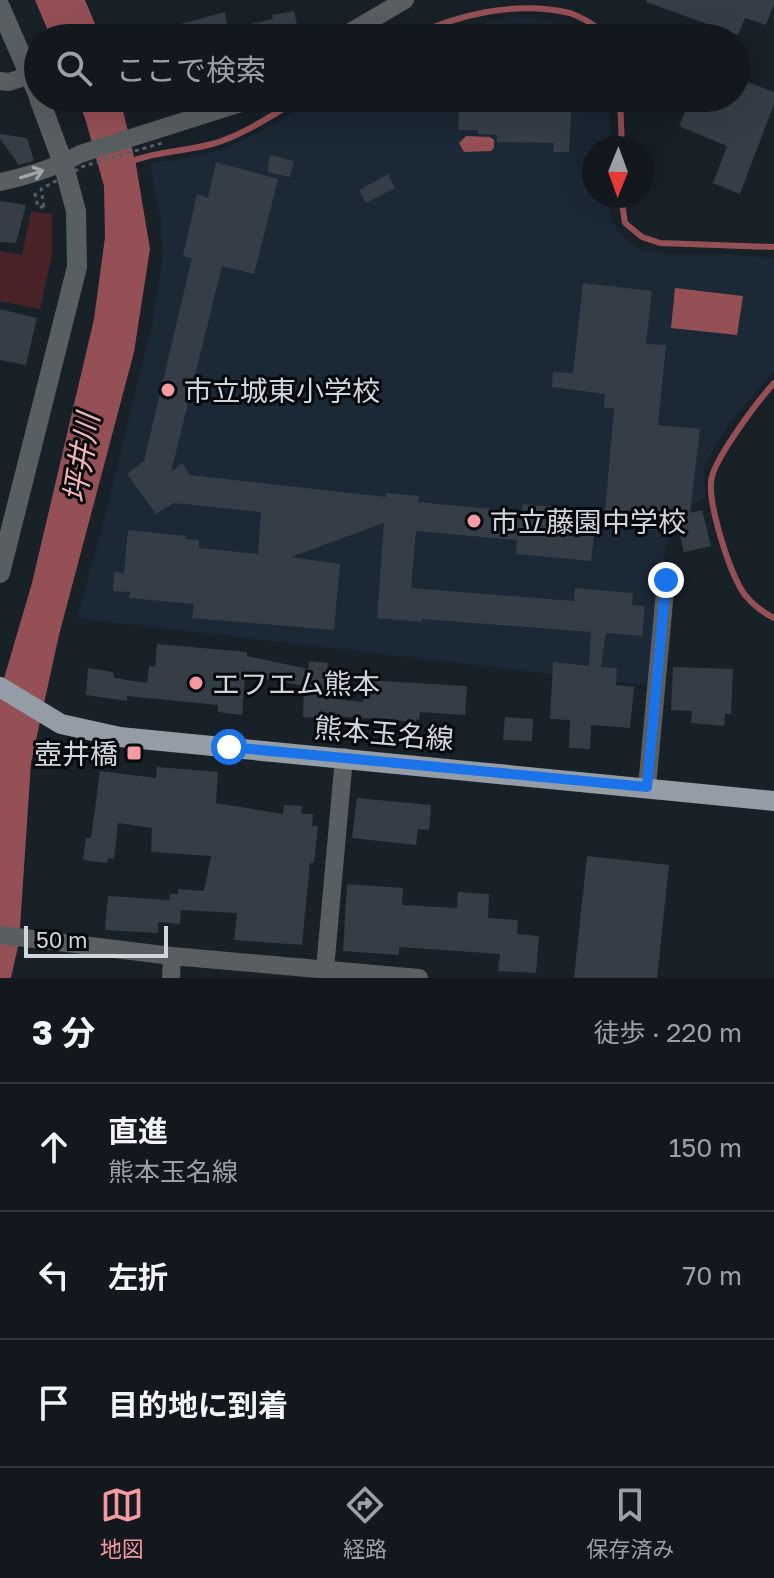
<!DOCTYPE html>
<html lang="ja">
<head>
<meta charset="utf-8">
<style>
  :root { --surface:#12181e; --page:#1f252b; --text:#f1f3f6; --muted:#9ca0a4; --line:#31373c; --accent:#f49aa0 }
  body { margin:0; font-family:"Golos Text","Noto Sans JP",sans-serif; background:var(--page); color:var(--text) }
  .compass { position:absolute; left:582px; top:136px; width:72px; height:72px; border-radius:50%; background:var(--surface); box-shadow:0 8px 32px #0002; rotate:181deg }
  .scale { position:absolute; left:24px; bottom:20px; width:144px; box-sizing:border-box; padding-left:8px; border:4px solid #d0d6dc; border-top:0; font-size:22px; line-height:28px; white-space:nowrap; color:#d0d6dc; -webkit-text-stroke:6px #06090d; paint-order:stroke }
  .stop { position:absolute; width:24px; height:24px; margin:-18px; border:6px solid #1a73e8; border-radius:50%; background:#fff }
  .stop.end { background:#1a73e8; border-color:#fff; box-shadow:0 2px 8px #0008 }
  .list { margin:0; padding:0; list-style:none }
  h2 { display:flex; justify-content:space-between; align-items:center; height:104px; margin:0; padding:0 32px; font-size:34px }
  h2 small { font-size:26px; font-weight:400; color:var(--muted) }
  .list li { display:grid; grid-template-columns:52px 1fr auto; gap:24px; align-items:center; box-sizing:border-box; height:128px; padding:0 32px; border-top:2px solid var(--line) }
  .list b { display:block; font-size:30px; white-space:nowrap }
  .list p { margin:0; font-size:26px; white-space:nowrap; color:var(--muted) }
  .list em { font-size:26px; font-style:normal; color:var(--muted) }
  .icon { flex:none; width:44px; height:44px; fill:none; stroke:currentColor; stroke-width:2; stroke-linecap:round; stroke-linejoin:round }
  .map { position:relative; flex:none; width:774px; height:978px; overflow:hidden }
  .search { position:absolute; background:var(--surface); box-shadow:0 8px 32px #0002; left:24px; right:24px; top:24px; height:88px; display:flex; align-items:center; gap:20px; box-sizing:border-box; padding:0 28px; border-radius:44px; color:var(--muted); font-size:30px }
  .sheet { height:488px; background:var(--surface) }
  nav { display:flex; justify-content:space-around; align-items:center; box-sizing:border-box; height:112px; border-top:2px solid var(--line); background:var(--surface); font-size:22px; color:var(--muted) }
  nav a { display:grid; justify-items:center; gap:4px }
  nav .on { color:var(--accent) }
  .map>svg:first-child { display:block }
  .built { fill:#1b2835 }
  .green { fill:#4a2326 }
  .water { fill:#955055 }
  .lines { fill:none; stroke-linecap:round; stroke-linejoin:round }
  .stream { stroke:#955055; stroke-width:6 }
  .building { fill:#353e47 }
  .path { stroke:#565e65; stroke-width:3; stroke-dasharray:4 4; stroke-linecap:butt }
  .minor { stroke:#595e62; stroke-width:18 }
  .tertiary { stroke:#595e62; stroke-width:20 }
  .primary { stroke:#949da6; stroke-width:20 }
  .path-bridge { stroke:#565e65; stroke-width:3; stroke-dasharray:4 4; stroke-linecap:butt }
  .oneway { stroke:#a0a6ab }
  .route { stroke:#1a73e8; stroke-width:10 }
  .poi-dot { fill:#f49aa0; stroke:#06090d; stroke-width:3 }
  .labels { text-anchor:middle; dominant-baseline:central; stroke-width:6; stroke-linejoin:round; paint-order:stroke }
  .poi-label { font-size:28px; fill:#d0d6dc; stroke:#06090d; text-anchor:start }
  .street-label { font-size:28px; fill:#d0d6dc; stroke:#06090d }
  .water-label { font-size:30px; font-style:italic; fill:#f3b4b7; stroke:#06090d }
</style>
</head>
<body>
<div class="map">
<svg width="774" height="978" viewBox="0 0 774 978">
  <rect width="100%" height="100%" fill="#182028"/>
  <!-- built -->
  <path class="built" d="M509,16l38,4 21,7 18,11h-150z
    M318,98h290l3,50h-17v48h16v18l6,14 9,11 18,11 27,4h58l46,4v113l-45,53 -20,34 -5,9 1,31 -33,19 -10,53 -9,116 -576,-68 26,-94 49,-200 11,-67 -2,-35 -11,-59 28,-3 42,-10 40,-18z"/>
  <!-- green -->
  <path class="green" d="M31,211l21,3v41l-12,54 -40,-8v-50l22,4z"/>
  <!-- water -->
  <path class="water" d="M35,0h50l16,38h-50z
    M77,98h43l16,67 14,84 -16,103 -75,283 -28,128 -12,179 -8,36h-11v-286l32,-109 62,-264 11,-82 -1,-51 -19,-68z
    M466,136l24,1 4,3v8l-3,3 -27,1 -5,-9z
    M675,288l68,8 -6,39 -66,-7z"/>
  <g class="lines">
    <!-- stream -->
    <path class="stream" d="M407,38c49,-23 109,-38 163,-25 15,6 27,12 35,25
      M620,98l2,50
      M127,163c29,-12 55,-11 85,-19 32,-9 60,-29 89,-46
      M621,196l4,27 17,14 18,6 114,4
      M774,383c-16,18 -62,78 -63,99 -2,25 19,93 34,113 7,9 20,19 29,23"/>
  </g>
  <!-- building -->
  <path class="building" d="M647,0h127v4l-8,21 -21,-7 -7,17 -92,-33z
    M294,11l6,27h-152l-1,-5 78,-21 3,17 45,-10 -1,-4z
    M736,78l38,14v12l-34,90 -27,-11 14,-37 -48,-20 12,-28h45z
    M460,98h112l-3,54h-16l1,-9 -57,-1v-7l-19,-1v-4h-20z
    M0,134l27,4 7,23 -15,4 -19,-26z
    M270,155l24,6 -4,16 -23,-5z
    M216,162l62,17 -24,95 -32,-8 -51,206 11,-9 8,12 196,22v-4l33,3 -1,6 104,10 1,-8 82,8 9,-104h-10l1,-14 -53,-7 1,-15 20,1 10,-90 69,8 -6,53 20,1 -8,80 42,4 -10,84 12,-3 9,36 -27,6 -5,-21 -84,-4 -4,34 -75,-7 1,-14 -101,-9 -5,57 163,13 1,-13 58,5 -1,12 13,1 -3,30 -36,-3 -5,34 16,1 -1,17 18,2 -4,41 -39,-3 -1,24 -21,-1 1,-28 -20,-1 3,-57 36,4 2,-34 -169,-13v3l-45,-4 7,-95 -93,34 49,7 -6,66 -142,-12 2,-14 -65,-6 1,-6 -17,-1 1,-19 10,1 4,-43 58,6 -1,3 14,1v8l59,6 3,-42 -87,-9 -18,11 -29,-40 17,-13 48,-203 -9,-2 14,-62 11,4z
    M388,174l7,14 -29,15 -7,-13z
    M0,201l26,4 -10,38 -16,-1z
    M0,309l37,9 -11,47 -26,-5z
    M157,644l90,8v4l61,13 1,-8 19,2 -3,35 38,4 1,-22 103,6 -2,29 -45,-3 -1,8 -3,-1v3l-81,-6v3l-32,-2 1,-31 -59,-11 -3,40 -24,-3v-7l-91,-9v5l-41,-6 2,-27 25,4 1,6 33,5 2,-17 6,1z
    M673,667l60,2 -2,45h-6l-1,12 -33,-3 1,-12 -21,-1z
    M505,717l28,2 -1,22 -29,-1z
    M157,767l61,5 -2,31 67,11 1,-9 18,1 -1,8h12l-1,12h6l-4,37h-4l-8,82 -68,-5 3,-27 -56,-3 -1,14 -22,-2v11l-53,-3 3,-34 61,4 1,-6h8v-5l26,2 7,-35 -60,-4 1,-24 -34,-5 -4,36 -6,-1 -1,5 -24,-3 3,-22h5l9,-67 56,7z
    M357,798l74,7 -2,25 -11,-1 -2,16 -64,-7z
    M587,856l82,9 -12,113h-83z
    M347,884l56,4 -1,17 55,3 1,-16 31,2 -1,24 30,2 -1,14 22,2 -3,37 -38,-2 2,-17 -101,-7v8l-56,-4z"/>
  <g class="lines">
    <!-- path -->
    <path class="path" d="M35,193l3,14h6"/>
    <!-- minor -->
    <path class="minor" d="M340,38l65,-38
      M0,81l9,1 22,-7
      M0,182c28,-6 55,-14 80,-28l158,-50 11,-6
      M647,787l19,-207
      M0,935l172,21 247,22
      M325,969l19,-212
      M171,978l1,-22"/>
    <!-- tertiary -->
    <path class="tertiary" d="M0,7l38,87
      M0,573l77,-306 -1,-56 -13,-48 -24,-65"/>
    <!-- primary -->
    <path class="primary" d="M0,687l61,37 59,13 654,64"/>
    <!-- path-bridge -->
    <path class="path-bridge" d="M44,207l-3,-18 43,-23 78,-23"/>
  </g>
  <!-- one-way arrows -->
  <defs><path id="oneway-shaft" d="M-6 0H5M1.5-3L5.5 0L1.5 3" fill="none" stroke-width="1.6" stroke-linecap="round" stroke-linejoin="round" transform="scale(2)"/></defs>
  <use class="oneway" href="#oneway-shaft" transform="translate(32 174) rotate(-18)"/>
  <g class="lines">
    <!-- route -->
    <path class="route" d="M229,747l418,40 19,-207"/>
  </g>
  <!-- markers -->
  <g class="poi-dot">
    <circle cx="168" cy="390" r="8"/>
    <circle cx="474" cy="521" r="8"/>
    <circle cx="196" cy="683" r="8"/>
    <rect x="126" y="745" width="16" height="16" rx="4"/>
  </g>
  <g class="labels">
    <!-- poi labels -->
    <g class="poi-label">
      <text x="184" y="390">市立城東小学校</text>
      <text x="490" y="521">市立藤園中学校</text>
      <text x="212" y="683">エフエム熊本</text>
      <text x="118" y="753" text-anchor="end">壺井橋</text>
    </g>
    <!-- street labels -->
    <g class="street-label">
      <text transform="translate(384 733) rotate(5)">熊本玉名線</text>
    </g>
    <!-- water labels -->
    <g class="water-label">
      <text transform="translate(81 458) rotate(-81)">坪井川</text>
    </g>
  </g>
</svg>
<svg class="compass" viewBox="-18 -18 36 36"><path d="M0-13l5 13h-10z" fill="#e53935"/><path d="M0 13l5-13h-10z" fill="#9ca0a4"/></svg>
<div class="scale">50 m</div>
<div class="stop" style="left:229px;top:747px"></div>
<div class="stop end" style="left:666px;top:580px"></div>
<div class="search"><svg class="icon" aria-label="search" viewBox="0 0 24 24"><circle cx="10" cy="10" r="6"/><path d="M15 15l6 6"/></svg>ここで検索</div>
</div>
<section class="sheet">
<h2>3 分<small>徒歩 · 220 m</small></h2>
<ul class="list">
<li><svg class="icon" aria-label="ahead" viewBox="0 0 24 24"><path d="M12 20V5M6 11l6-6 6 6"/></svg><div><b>直進</b><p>熊本玉名線</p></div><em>150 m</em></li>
<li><svg class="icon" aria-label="left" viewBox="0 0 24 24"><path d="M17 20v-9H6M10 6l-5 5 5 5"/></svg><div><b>左折</b></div><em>70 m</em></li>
<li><svg class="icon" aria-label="arrive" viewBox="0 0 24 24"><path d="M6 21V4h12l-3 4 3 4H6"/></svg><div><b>目的地に到着</b></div></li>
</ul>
</section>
<nav>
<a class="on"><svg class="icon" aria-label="map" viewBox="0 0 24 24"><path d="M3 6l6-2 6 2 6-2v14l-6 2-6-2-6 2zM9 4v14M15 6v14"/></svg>地図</a>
<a><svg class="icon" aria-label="directions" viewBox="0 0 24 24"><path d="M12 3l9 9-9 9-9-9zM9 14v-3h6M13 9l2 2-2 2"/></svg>経路</a>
<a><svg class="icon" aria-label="saved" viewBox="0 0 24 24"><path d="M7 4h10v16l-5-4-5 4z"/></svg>保存済み</a>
</nav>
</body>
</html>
